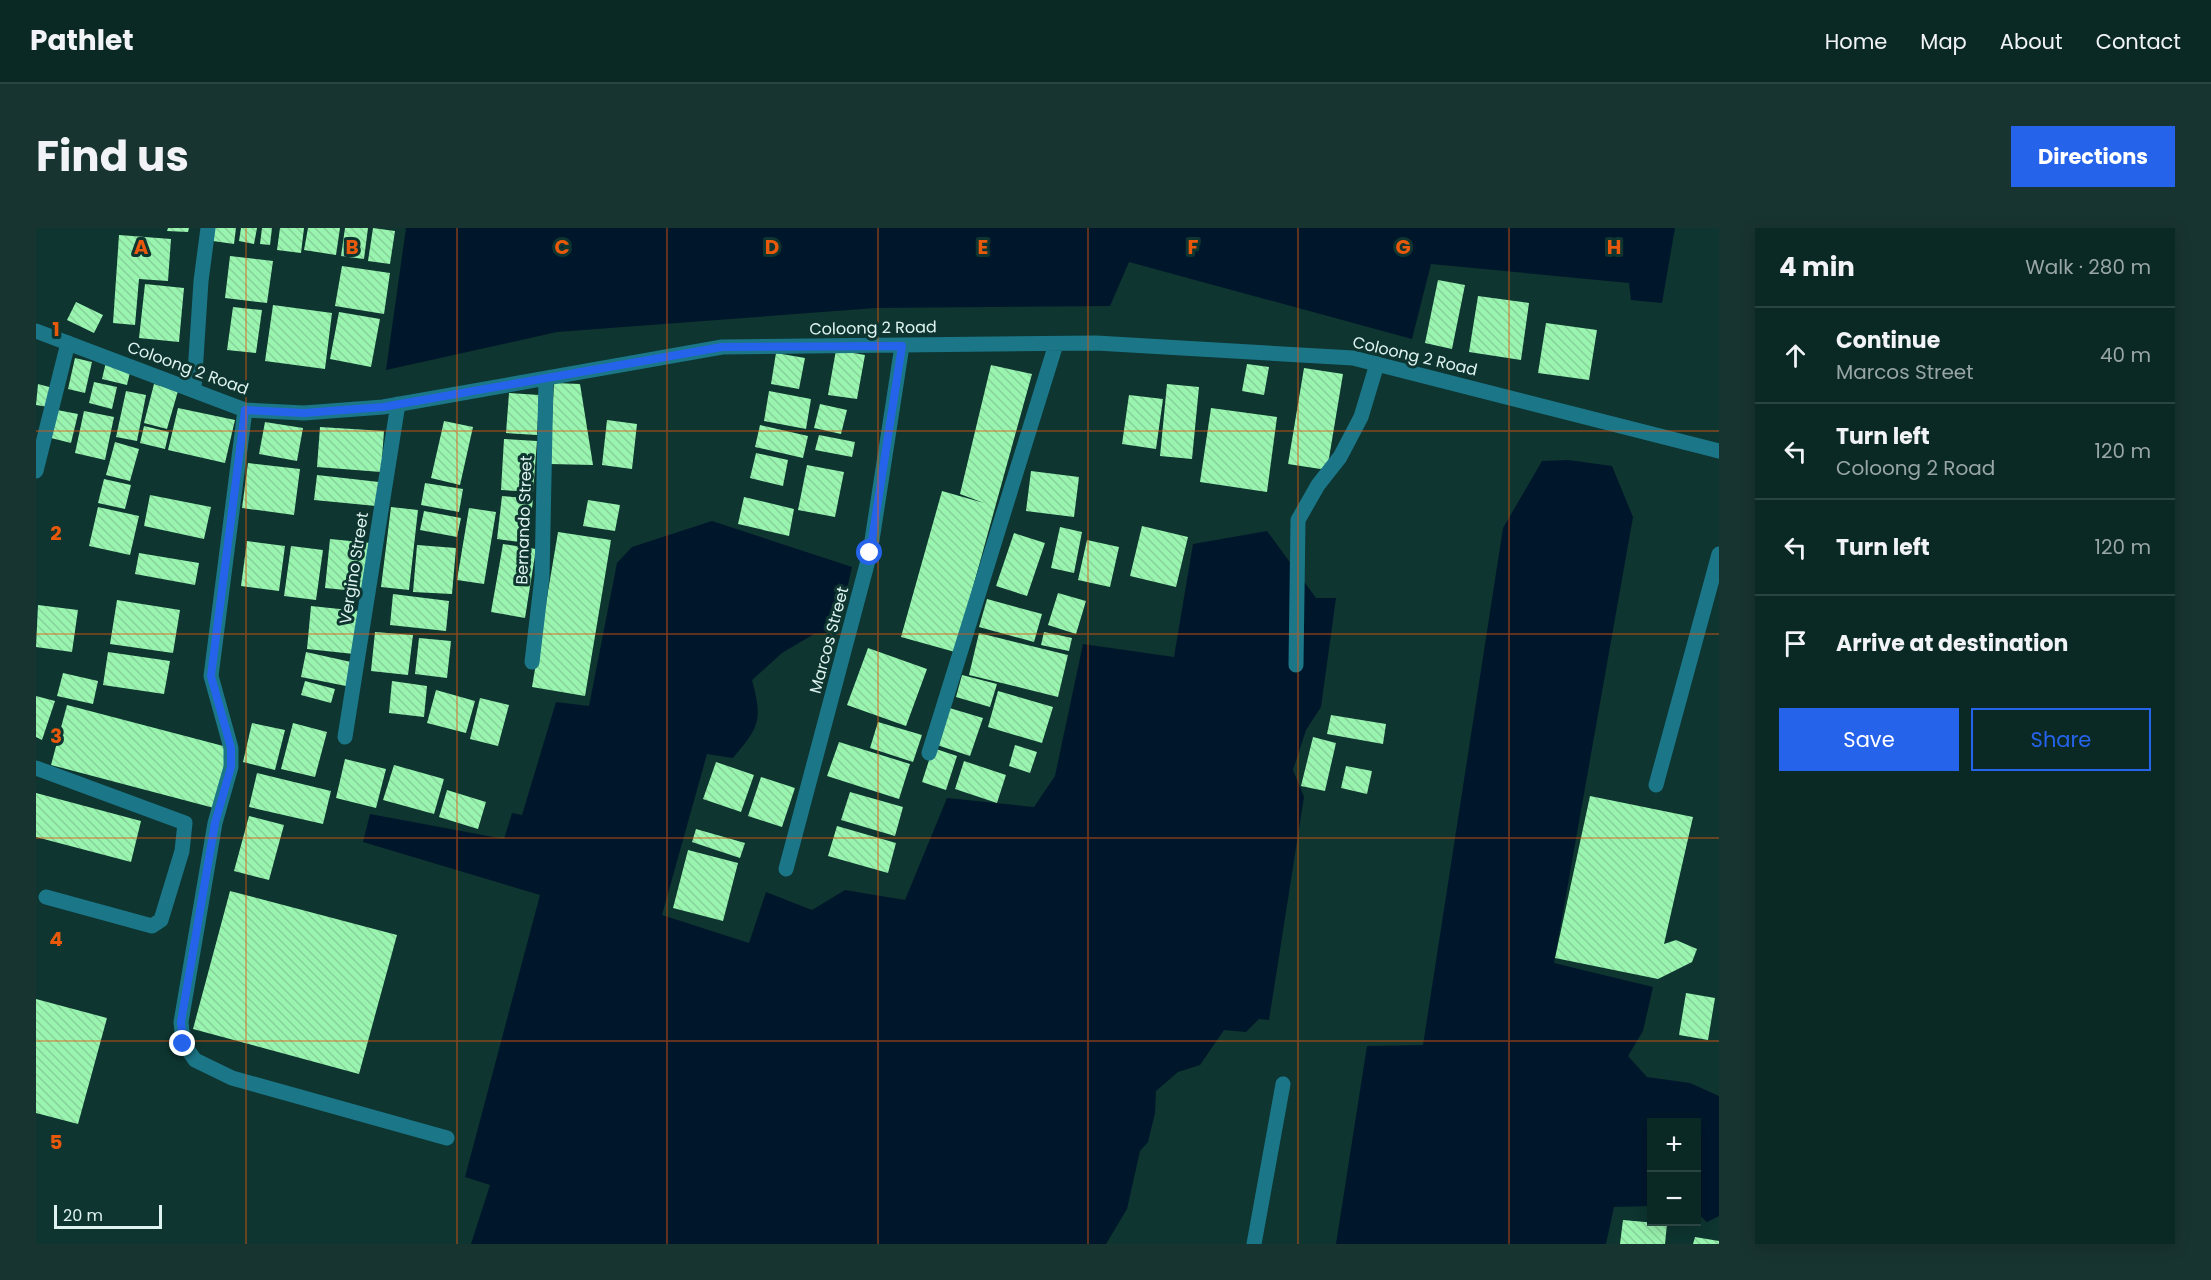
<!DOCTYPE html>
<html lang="en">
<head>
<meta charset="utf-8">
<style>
  :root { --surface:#0a2824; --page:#183431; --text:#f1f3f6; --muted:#99a6a6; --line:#2a4441; --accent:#2563eb }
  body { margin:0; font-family:Poppins,sans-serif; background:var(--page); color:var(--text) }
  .controls { position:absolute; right:18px; bottom:18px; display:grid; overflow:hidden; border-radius:0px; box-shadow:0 3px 15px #0003 }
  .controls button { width:54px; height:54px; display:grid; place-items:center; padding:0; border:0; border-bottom:2px solid var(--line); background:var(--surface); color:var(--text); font:30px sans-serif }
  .scale { position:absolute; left:18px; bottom:15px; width:108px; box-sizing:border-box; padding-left:6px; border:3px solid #dff4f0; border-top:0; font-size:16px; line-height:21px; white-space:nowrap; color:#dff4f0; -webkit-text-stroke:4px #0e3530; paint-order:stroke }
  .stop { position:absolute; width:18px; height:18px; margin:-14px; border:4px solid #2563eb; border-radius:50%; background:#fff }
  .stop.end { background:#2563eb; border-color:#fff; box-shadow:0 2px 6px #0008 }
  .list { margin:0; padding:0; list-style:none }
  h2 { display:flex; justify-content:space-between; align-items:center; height:78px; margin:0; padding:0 24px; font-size:26px }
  h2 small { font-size:20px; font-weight:400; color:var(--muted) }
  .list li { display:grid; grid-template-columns:39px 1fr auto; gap:18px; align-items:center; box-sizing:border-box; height:96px; padding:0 24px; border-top:2px solid var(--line) }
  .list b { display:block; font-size:22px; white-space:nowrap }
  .list p { margin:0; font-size:20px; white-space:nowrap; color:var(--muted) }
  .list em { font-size:20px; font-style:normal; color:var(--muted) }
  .actions { display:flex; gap:12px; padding:18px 24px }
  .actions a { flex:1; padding:14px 0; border:2px solid var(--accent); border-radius:0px; text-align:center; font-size:21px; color:var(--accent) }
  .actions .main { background:var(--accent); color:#fff }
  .icon { flex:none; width:33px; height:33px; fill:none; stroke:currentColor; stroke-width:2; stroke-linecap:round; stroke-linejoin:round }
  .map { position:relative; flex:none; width:1683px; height:1016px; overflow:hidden; border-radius:0px }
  header { display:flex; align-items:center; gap:36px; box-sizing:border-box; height:84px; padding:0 30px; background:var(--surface); border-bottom:2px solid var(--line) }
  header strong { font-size:28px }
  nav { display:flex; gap:33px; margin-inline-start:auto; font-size:21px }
  .intro { display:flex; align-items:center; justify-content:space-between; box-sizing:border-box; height:144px; padding:0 36px }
  h1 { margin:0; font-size:42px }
  .button { padding:15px 27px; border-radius:0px; background:var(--accent); color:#fff; font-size:21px; font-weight:700 }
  main { display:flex; gap:36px; padding:0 36px }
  aside { flex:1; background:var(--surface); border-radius:0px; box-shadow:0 3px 15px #0003 }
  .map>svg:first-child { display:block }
  .water { fill:#00172b }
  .building { fill:url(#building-back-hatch) }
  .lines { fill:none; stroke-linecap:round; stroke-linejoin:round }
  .lane { stroke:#1b7688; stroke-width:15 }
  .street { stroke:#1b7688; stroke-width:15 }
  .route { stroke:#2563eb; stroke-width:8 }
  .grid { fill:none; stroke:#e8590c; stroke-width:1.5; stroke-opacity:0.55 }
  .labels { text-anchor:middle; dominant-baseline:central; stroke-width:6; stroke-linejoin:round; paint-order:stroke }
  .street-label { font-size:16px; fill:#dff4f0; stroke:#0e3530 }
  .grid-label { font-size:20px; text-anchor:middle; font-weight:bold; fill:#e8590c; stroke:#0e3530; stroke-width:6; stroke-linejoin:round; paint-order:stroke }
</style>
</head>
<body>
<header>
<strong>Pathlet</strong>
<nav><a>Home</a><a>Map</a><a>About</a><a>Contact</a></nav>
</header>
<div class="intro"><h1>Find us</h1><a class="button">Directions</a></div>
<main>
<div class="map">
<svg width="1683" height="1016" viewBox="0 0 1683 1016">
  <defs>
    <pattern id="building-back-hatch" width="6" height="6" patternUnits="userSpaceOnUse" patternTransform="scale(1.5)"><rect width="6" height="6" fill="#99f4af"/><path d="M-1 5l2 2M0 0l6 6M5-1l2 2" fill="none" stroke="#88d29a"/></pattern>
  </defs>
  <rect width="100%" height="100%" fill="#0e3530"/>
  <!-- water -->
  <path class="water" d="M370,0h1269l-13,75 -31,-3 -2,-17 -198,-19 -19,75 -283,-77 -19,44 -234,2 -319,24 -171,38z
    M1532,232l44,6 21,51 -79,446 99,24 -10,44 -15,25 19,21 43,6 29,13v120l-12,6 -10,-9 -1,-91h-44l-1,84 -37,1 -8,37h-270l31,-198 56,-1 80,-517 39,-67z
    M676,293l140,46 -15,65 -23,2 -32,19 -30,27c11,41 7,47 -19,78l-26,-4 -45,161 87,28 17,-51 46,18 33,-20 60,10 42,-102 87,9 21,-31 28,-132 91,13 19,-113 74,-13 49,67h20l-15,109 -15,23 -13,40 11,27 -35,223 -10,-1 -13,13 -22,-2 -24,35 -22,7 -22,19 -1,22 -7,29 -8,9 -13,58 -21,35h-635l19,-59 -25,-8 75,-282 -177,-53 7,-28 134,25 8,-26 10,2 34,-113 33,4 28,-143 15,-16z"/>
  <!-- building -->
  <path class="building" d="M132,0h21l-1,4 -21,-1z
    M179,0h21l-2,16 -21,-3z
    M205,0h16l-3,16 -15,-3z
    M226,0h10l-2,17 -10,-1z
    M244,0h24l-3,25 -24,-3z
    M272,0h32l-4,27 -32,-5z
    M309,0h23l-4,31 -23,-3z
    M337,0l22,3 -5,33 -22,-3z
    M83,7l52,4 -3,42 -29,-2 -4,46 -22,-2z
    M194,28l43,5 -6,42 -42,-5z
    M306,38l48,7 -6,41 -49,-8z
    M1402,52l27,5 -13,64 -27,-6z
    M109,56l39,4 -5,54 -40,-4z
    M1442,68l51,7 -8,57 -52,-8z
    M40,74l27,13 -9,18 -27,-13z
    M237,77l59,8 -7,56 -60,-8z
    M197,79l29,3 -6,43 -29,-3z
    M303,84l41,7 -9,48 -41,-8z
    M1510,95l51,7 -8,50 -51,-7z
    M800,122l29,5 -8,44 -29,-4z
    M740,125l29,5 -6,31 -28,-5z
    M39,130l17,4 -7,31 -17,-4z
    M70,134l25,6 -4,17 -25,-6z
    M1211,136l22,3 -5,28 -22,-4z
    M955,137l41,9 -77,278 -54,-15 41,-146 42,12 -24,-9z
    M1268,140l39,6 -16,96 -39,-6z
    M58,154l23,5 -5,22 -23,-6z
    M518,155l26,1 13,81 -43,-1z
    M2,156l15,4 -5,19 -12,-2z
    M118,156l24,7 -11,38 -23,-6z
    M1131,156l32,3 -7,72 -32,-3z
    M90,163l20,4 -9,46 -21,-4z
    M733,163l42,8 -5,30 -42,-8z
    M473,165l30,2 -2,40 -31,-2z
    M1093,167l34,4 -7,50 -34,-5z
    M784,176l27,6 -6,24 -27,-6z
    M142,180l57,12 -10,43 -57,-13z
    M1175,180l66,9 -10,75 -67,-10z
    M21,182l21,4 -7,29 -20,-5z
    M48,183l30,6 -9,43 -30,-7z
    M571,192l30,4 -5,45 -30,-4z
    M408,193l29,6 -13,58 -29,-7z
    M229,194l38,6 -6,33 -38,-7z
    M724,197l48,11 -5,22 -48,-11z
    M108,198l25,6 -4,17 -25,-6z
    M284,199l64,4 -3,41 -64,-5z
    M783,207l36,7 -3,15 -37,-7z
    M468,211l33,2 -4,51 -32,-2z
    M79,214l24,7 -9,32 -24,-6z
    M720,225l32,7 -5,26 -33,-8z
    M212,235l52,6 -6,46 -52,-7z
    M771,237l37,7 -9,45 -37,-7z
    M995,243l48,6 -5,40 -48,-6z
    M281,247l62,7 -3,24 -62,-6z
    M68,251l27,6 -6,24 -27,-6z
    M389,255l38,6 -4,23 -38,-7z
    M114,267l61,12 -7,32 -60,-13z
    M466,268l31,3 -5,44 -31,-4z
    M708,269l50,12 -5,27 -51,-12z
    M552,272l32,5 -5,26 -32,-5z
    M62,279l41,9 -9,39 -41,-9z
    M355,279l27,3 -9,80 -28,-3z
    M433,280l27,4 -12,72 -27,-4z
    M388,283l37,7 -4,19 -37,-7z
    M1106,298l46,11 -12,50 -46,-11z
    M1024,299l22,5 -8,41 -23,-5z
    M522,304l53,8 -26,156 -53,-9z
    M978,305l31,10 -18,53 -31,-10z
    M294,311l41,4 -5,49 -41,-4z
    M1051,312l32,7 -9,40 -32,-7z
    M211,313l38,5 -6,45 -38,-5z
    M467,316l33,5 -11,69 -34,-6z
    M381,317l39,3 -4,46 -39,-2z
    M255,318l32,4 -7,50 -32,-4z
    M103,325l60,10 -4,22 -60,-11z
    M1022,365l28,8 -10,33 -28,-9z
    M357,366l56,7 -3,30 -56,-6z
    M951,371l55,15 -8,28 -55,-15z
    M81,372l63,10 -7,43 -63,-9z
    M2,377l40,5 -6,42 -36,-5z
    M275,378l48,5 -5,43 -47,-5z
    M339,404l38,3 -5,40 -37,-4z
    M1008,404l28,6 -3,13 -28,-6z
    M943,405l89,22 -10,42 -89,-22z
    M383,410l32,3 -4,37 -32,-4z
    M832,420l59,21 -21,57 -59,-21z
    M72,424l62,9 -6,33 -61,-9z
    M270,424l45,10 -5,24 -45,-9z
    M27,445l35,8 -5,23 -36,-8z
    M926,447l35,9 -7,23 -34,-10z
    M269,453l30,8 -4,14 -30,-8z
    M356,453l35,5 -3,31 -35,-4z
    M400,462l39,11 -9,32 -39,-10z
    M962,463l55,16 -11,36 -54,-16z
    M0,468l19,5 -13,39 -6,-3z
    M444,470l29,7 -11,41 -28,-7z
    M31,477l164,43 -17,60 -163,-43z
    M910,479l37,11 -13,38 -36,-12z
    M1295,487l55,9 -3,20 -56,-10z
    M842,494l44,13 -9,27 -43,-14z
    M216,495l33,7 -10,40 -32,-8z
    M257,495l34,9 -12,45 -34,-8z
    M1277,509l23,6 -11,48 -24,-5z
    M803,514l71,22 -11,35 -72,-23z
    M979,517l22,7 -7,21 -21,-7z
    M897,520l24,8 -11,34 -24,-8z
    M309,531l41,10 -10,39 -40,-10z
    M928,533l42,14 -9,28 -42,-14z
    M680,534l38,13 -13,37 -38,-13z
    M358,537l50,14 -10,35 -51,-14z
    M1310,538l26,5 -5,23 -26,-6z
    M221,545l74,18 -8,33 -74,-17z
    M725,549l34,11 -13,39 -34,-11z
    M411,562l39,12 -8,27 -39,-12z
    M814,564l53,15 -8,29 -54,-16z
    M0,565l105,28 -10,41 -95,-25z
    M1554,568l103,21 -29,127 12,-4 21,9 -5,13 -34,17 -103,-21z
    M213,588l35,9 -15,55 -35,-9z
    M801,598l59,17 -8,30 -60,-17z
    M660,601l49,14 -5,15 -48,-16z
    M652,622l50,13 -15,58 -50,-13z
    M194,663l167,44 -38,139 -166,-45z
    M1650,765l29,5 -7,42 -29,-5z
    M0,771l71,19 -29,106 -42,-11z
    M1587,992l44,4 -2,20h-45z
    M1659,1009l24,4v3h-26z"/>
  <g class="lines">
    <!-- lane -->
    <path class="lane" d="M0,243l32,-128
      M1260,437l2,-145 20,-35 22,-28 21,-40 16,-53
      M0,540l149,55 -3,28 -21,69 -9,6 -106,-29"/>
    <!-- street -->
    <path class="street" d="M0,103l209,79 59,3 79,-6 339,-60 374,-4 257,15 366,93
      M158,161l7,-108 7,-53
      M209,182l-34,266 20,72v19l-16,56 -34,199 2,21 12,17 37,18 215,60
      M496,434l10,-85 4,-199
      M309,509l53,-333
      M893,525l127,-409
      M1620,557l63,-231
      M750,641l84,-316 32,-207
      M1218,1016l29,-160"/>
  </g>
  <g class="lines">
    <!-- route -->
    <path class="route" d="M147,816l-2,-22 34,-199 16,-56v-19l-20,-72 34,-266 59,3 79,-6 339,-60 180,-1 -32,207"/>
  </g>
  <!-- grid -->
  <path class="grid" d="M210,0v1016M421,0v1016M631,0v1016M842,0v1016M1052,0v1016M1262,0v1016M1473,0v1016M0,203h1683M0,406h1683M0,610h1683M0,813h1683"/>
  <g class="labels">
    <!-- street labels -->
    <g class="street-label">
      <text transform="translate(837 100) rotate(-1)">Coloong 2 Road</text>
      <text transform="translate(1379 128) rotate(13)">Coloong 2 Road</text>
      <text transform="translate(152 140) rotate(20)">Coloong 2 Road</text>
      <text transform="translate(488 292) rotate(-88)">Bernando Street</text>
      <text transform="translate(318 340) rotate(-81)">Vergino Street</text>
      <text transform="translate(793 412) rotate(-75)">Marcos Street</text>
    </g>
  </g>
  <g class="grid-label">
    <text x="105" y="26">A</text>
    <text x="316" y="26">B</text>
    <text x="526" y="26">C</text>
    <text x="736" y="26">D</text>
    <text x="947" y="26">E</text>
    <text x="1157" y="26">F</text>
    <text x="1367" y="26">G</text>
    <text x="1578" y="26">H</text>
    <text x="20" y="108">1</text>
    <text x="20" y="312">2</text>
    <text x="20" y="515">3</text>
    <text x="20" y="718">4</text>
    <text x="20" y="921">5</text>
  </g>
</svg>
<div class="controls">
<button>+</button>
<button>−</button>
</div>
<div class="scale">20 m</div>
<div class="stop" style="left:834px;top:325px"></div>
<div class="stop end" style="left:147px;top:816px"></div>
</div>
<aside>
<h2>4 min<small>Walk · 280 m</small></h2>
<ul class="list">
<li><svg class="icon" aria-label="ahead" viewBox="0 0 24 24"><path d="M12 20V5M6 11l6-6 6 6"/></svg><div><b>Continue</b><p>Marcos Street</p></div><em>40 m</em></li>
<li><svg class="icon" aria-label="left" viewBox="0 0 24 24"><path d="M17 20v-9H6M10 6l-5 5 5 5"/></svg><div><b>Turn left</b><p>Coloong 2 Road</p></div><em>120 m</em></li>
<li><svg class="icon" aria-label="left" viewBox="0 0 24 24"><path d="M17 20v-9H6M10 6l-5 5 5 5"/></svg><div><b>Turn left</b></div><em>120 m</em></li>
<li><svg class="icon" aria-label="arrive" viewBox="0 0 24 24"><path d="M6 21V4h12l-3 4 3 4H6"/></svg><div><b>Arrive at destination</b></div></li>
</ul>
<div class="actions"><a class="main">Save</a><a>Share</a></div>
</aside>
</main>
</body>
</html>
